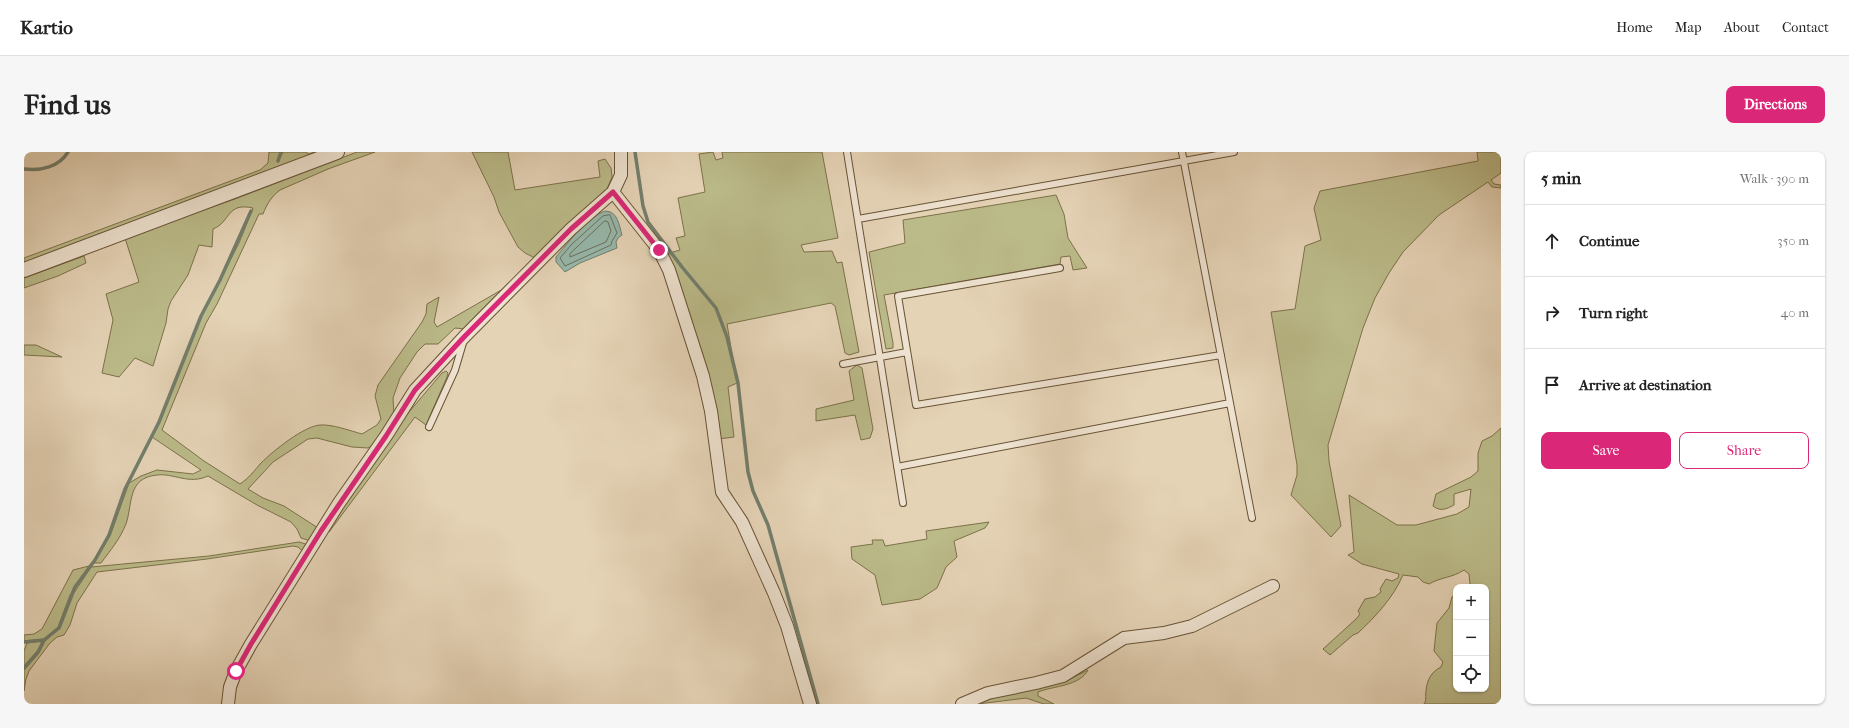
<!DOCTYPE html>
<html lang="en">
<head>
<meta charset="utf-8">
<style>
  :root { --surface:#fff; --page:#f6f6f6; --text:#222; --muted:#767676; --line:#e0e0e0; --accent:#db2777 }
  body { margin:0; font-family:"IM FELL French Canon",serif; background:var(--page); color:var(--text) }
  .controls { position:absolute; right:12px; bottom:12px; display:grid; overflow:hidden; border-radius:8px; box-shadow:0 1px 3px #0004 }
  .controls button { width:36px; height:36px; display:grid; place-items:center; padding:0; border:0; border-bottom:1px solid var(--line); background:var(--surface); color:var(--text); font:20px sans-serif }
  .stop { position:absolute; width:12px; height:12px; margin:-9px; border:3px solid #db2777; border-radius:50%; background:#fff }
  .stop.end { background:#db2777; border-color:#fff; box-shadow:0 1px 4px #0008 }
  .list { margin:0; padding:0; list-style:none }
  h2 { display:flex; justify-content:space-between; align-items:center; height:52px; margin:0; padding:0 16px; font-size:17px }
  h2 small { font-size:13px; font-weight:400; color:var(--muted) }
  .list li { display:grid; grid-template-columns:26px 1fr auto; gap:12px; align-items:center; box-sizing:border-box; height:72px; padding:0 16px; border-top:1px solid var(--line) }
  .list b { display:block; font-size:15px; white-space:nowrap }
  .list em { font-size:13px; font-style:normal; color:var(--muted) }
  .actions { display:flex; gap:8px; padding:12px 16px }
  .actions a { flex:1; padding:9px 0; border:1px solid var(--accent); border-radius:8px; text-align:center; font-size:14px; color:var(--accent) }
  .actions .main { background:var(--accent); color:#fff }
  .icon { flex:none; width:22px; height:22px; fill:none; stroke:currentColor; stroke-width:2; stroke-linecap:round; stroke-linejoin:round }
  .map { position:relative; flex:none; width:1477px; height:552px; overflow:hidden; border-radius:8px }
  header { display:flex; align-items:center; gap:24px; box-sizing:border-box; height:56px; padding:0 20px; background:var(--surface); border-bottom:1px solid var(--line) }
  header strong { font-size:19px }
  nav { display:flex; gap:22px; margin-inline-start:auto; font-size:14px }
  .intro { display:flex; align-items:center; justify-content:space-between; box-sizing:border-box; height:96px; padding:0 24px }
  h1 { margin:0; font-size:28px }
  .button { padding:10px 18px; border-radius:8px; background:var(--accent); color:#fff; font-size:14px; font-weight:700 }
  main { display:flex; gap:24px; padding:0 24px }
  aside { flex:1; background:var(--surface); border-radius:8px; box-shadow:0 1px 3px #0004 }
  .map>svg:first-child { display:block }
  .green { fill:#bbba89; stroke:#7d714a }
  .water { fill:#96b8ac; stroke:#737e6c }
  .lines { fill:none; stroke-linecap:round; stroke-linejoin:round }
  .shore { stroke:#6a705c; stroke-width:1 }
  .stream { stroke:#737e6c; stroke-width:3.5 }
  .service-casing { stroke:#685336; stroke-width:8 }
  .minor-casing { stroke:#685336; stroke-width:14 }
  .tertiary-casing { stroke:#685336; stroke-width:16 }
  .service { stroke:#eee2d0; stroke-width:6 }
  .minor { stroke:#eee2d0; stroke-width:12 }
  .tertiary { stroke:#eee2d0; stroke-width:14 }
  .route { stroke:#db2777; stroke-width:5 }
</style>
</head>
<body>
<header>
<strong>Kartio</strong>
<nav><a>Home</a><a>Map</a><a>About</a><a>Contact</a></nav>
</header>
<div class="intro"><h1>Find us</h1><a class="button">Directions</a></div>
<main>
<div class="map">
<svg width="1477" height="552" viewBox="0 0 1477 552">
  <rect width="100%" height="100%" fill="#e5d3b6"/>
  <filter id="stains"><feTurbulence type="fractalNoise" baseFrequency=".005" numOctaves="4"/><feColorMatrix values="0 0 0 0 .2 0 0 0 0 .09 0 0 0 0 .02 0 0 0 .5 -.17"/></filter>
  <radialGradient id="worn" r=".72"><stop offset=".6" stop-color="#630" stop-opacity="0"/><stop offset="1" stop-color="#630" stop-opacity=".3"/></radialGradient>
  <!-- green -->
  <path class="green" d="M245,0h11l-2,10 5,-10h22l4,2 5,-2h15l-305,112v-6l236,-88 8,-7z
    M333,0h18l-47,17 -48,21c-9,7 -13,14 -17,24h-4l-42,90 -11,19 -44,107 42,31 36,23c9,-6 14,-13 21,-21 12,-12 43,-37 59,-38 12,-1 31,6 42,9l15,-9 4,-6 -6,-23 3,-11 44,-63 4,-8 1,-10 12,-7 -5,25 3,5 66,-38 -38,40 -10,-1 -17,16h-13l-8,8 -17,26 -7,20 1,17 -17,27 -9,6 -16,-1 -35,-9 -9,1 -35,23 -25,27 15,9 21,8 34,22 -7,13 -10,-3 -4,-9 -6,-7 -34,-17 -49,-29c-19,9 -34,-3 -51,-1 -30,3 -24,28 -31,49 -6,15 -16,27 -25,39h-7l16,-27 19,-53 12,-7 16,-6 36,4 8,-4 -49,-33 8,-15 13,-35 29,-71 37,-73 14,-35c-27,-6 -22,14 -40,21l-1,18 -13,-2 -11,30 -17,26 -3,8 -2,14 -13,43 -18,-8 -16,19 -17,-4 11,-53 -7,-26 33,-12 -14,-44 110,-39z
    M448,0h36l7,38 85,-13 -2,-16 7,-2 6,9 1,9 -8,19 -69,62 -10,-5 -7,-6 -19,-35 -5,-15z
    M689,0l3,8 7,-2 -1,-6h100l16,86 -37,7 3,7 28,-1 5,12 5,-1 17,90 -10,3 -4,-2 -10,-47 -4,-3 -104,21 10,59 -9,4 6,50 -16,2 -52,-185 14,-4 -4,-12 9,-2 -7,-38 27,-6 -6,-38z
    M1453,0h24v21l-10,7 3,4 7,1v3l-9,-1 -4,-5 -49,33 -36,37 -14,21 -14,25 -12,30 -35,117 1,16 12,65 -10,11 -40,-42 6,-20v-10l-26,-153 24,-3 10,-63 16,-6 -7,-32 6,-17 158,-30z
    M1032,43l8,19 4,24 19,30 -14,2 -3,-14 -9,1 -1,7 -176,31 9,48v5l-7,1 -17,-97 36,-9 -2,-23z
    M60,104l2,7 -28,13 -34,12v-10z
    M0,193h12l26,12 -38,-2z
    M833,213l5,3 11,61 -3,9 -9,2 -6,-25 -39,6v-12l38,-9 -5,-29z
    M422,219l2,2 -1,4 -21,48 -11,-8 -86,115 15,-31 26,-37 39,-52 33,-39z
    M1477,276v276h-77c3,-5 1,-7 2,-13 1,-11 5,-19 15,-24l2,-5 -9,-11 3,-28 12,-15 3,-11 4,-2v94h30v-102h-17l1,-3 -1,-10 -5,-4c-12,8 -23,7 -35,14l-6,-2 -5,-5 -15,-2c-10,23 -27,41 -45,58l-5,2 -23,20 -7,-6 33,-30 4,-5 -2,-3 7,-12 10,-2 6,-5 -1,-3 6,-10 6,2 6,-3 1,-4 -37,-10 -14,-9 6,-3 -5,-57 48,30h19l41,-11 12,-7 2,-18 -17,5v11c-8,4 -13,7 -21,1l3,-12 35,-17 7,-6v-18l4,-12 10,-5z
    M965,370l-4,6 -31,13 3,16 -11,10 -9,21 -17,11 -38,6 -7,-30 -23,-16 -1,-12 22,-3 -1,-4h11l2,6 42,-7 -1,-8z
    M275,390l10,3 -3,9 -8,-7 -5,-1 -86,13 -110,13 -20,31 -7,22 -6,10 -7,2 -7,6 -21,28 -3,8 -2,12v-21l15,-17 6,-12 15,-13 12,-32 19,-29 118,-11z
    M65,414l-19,29 -12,32 -14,12 -20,2v-6l10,-1 8,-5 31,-59z
    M19,489l-5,10 -14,15v-15l3,-8z
    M1064,518c-8,16 -35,16 -50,22v4l16,8h-10l-18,-6 -48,6 23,-9 65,-14z"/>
  <!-- water -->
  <path class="water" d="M582,59c12,1 13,14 16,24l-4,3 -2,4 1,6 -37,15 -15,9 -9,-10v-5c11,-13 33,-42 50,-46z"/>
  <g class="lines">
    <!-- shore -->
    <path class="shore" d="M586,63l7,18 -5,8 -1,4 -46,21 -5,-8 12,-14 31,-28z
      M581,69l3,1 3,9 -5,11 -36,15v-3z"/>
    <!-- stream -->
    <path class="stream" d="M611,0l8,54 5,16 34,45 34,41 11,29 11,46 10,89 5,19 15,34 50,179
      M254,9l3,-9
      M0,17c17,2 35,-2 44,-17
      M0,490l20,-2
      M0,516l14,-16 6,-12 15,-12 16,-41 20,-27 14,-25 16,-46 34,-67 42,-106 19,-36 31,-69"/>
    <defs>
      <path id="service" d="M823,0l56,351
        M1158,0l70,366
        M834,67l376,-67
        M1036,116l-162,28 18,109 305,-50
        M819,212l64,-12
        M405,275l26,-57 8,-27
        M873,315l333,-64"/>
      <path id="minor" d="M589,40l46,58 10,20 34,106 8,35 11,81 20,30 32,71 13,33 23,78
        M204,552l2,-17 6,-16 15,-27 88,-141 47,-67 29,-46 49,-53 107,-108 42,-37 8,-17v-23
        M938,552l26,-11 48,-10 27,-7 61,-38 40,-5 28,-7 81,-40"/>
      <path id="tertiary" d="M0,118l313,-118"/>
    </defs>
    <!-- service casing -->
    <use href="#service" class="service-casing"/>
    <!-- minor casing -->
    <use href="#minor" class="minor-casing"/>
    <!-- tertiary casing -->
    <use href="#tertiary" class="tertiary-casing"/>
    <!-- service -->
    <use href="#service" class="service"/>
    <!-- minor -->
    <use href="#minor" class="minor"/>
    <!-- tertiary -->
    <use href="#tertiary" class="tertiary"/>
  </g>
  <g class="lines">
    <!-- route -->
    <path class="route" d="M212,519l15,-27 70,-113 65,-95 29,-46 49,-53 107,-108 42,-37 46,58"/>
  </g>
  <rect width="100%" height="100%" filter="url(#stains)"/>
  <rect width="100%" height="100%" fill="url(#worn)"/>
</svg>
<div class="controls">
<button>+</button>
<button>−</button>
<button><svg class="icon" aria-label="locate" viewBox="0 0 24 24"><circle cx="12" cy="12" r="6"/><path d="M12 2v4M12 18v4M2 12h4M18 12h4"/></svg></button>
</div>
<div class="stop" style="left:212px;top:519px"></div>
<div class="stop end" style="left:635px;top:98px"></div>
</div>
<aside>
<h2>5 min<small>Walk · 390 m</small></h2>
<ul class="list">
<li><svg class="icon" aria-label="ahead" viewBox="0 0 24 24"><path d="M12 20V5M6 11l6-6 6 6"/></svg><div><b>Continue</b></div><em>350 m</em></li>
<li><svg class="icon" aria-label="right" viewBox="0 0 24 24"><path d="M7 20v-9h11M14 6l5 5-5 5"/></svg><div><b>Turn right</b></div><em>40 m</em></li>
<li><svg class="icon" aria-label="arrive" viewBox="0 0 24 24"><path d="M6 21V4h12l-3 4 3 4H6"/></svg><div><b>Arrive at destination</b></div></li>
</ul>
<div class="actions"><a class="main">Save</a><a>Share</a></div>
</aside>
</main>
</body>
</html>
